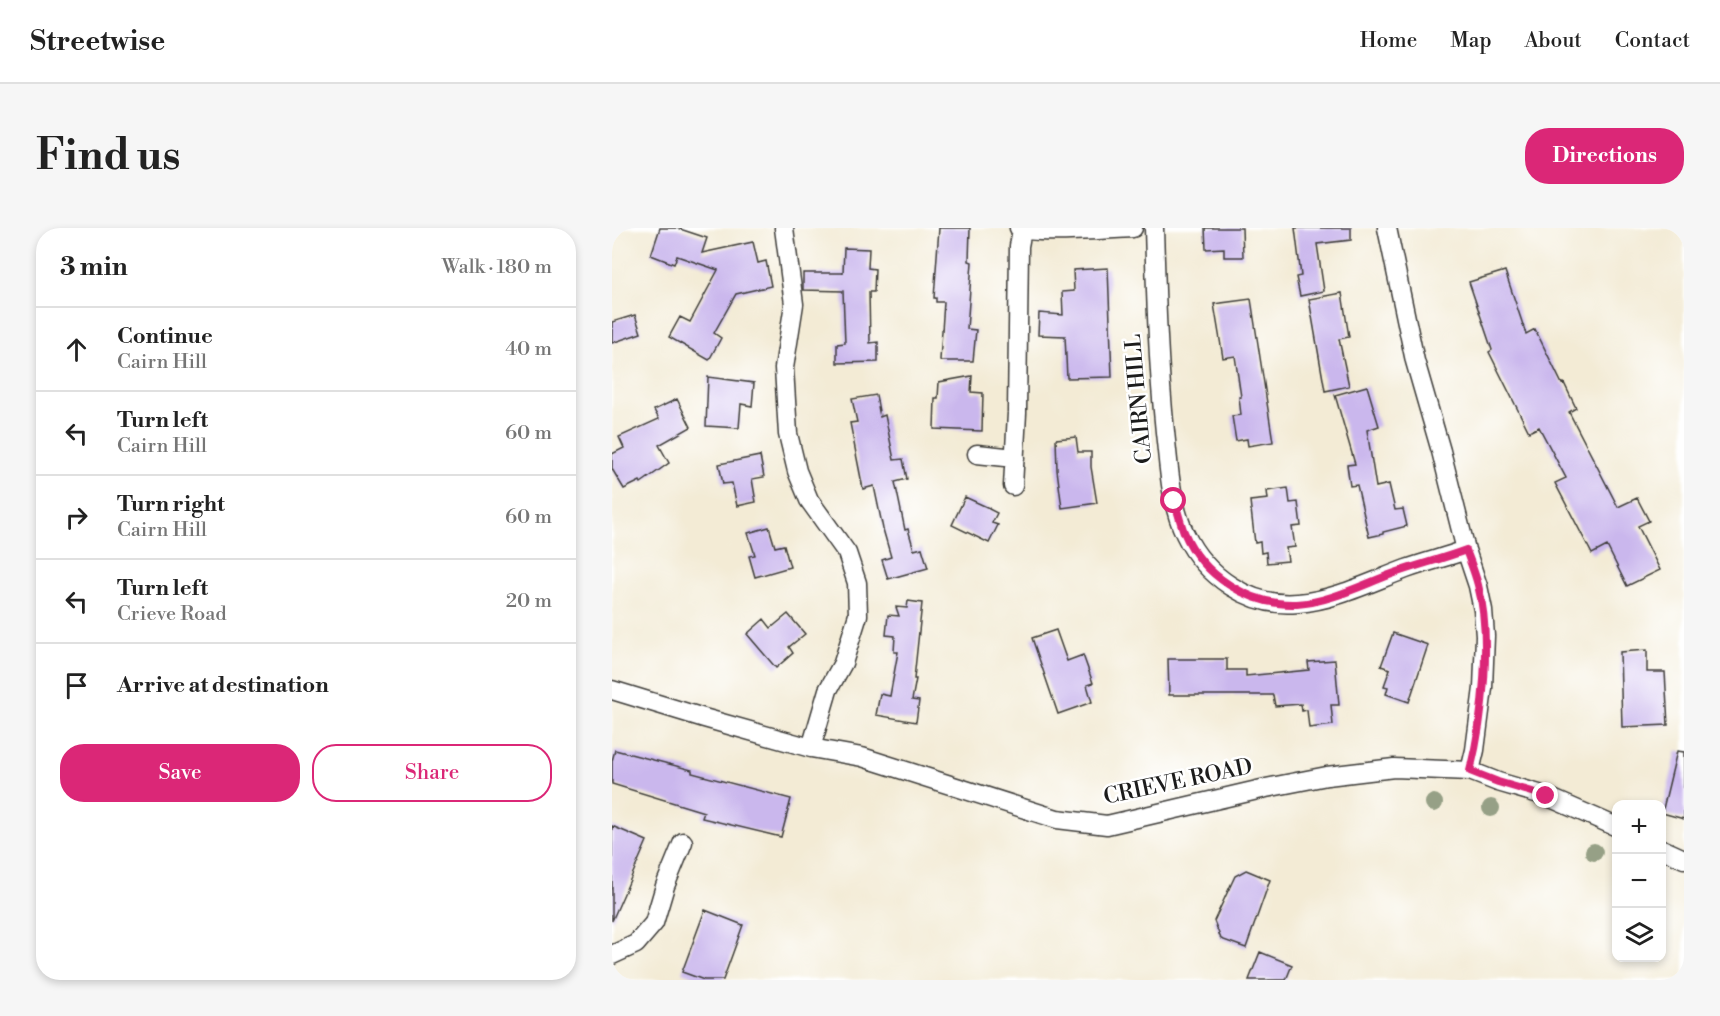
<!DOCTYPE html>
<html lang="en">
<head>
<meta charset="utf-8">
<style>
  :root { --surface:#fff; --page:#f6f6f6; --text:#222; --muted:#767676; --line:#e0e0e0; --accent:#db2777 }
  body { margin:0; font-family:"Libre Bodoni",serif; background:var(--page); color:var(--text) }
  .controls { position:absolute; right:18px; bottom:18px; display:grid; overflow:hidden; border-radius:12px; box-shadow:0 3px 9px #0003 }
  .controls button { width:54px; height:54px; display:grid; place-items:center; padding:0; border:0; border-bottom:2px solid var(--line); background:var(--surface); color:var(--text); font:30px sans-serif }
  .stop { position:absolute; width:18px; height:18px; margin:-14px; border:4px solid #db2777; border-radius:50%; background:#fff }
  .stop.end { background:#db2777; border-color:#fff; box-shadow:0 2px 6px #0008 }
  .list { margin:0; padding:0; list-style:none }
  h2 { display:flex; justify-content:space-between; align-items:center; height:78px; margin:0; padding:0 24px; font-size:26px }
  h2 small { font-size:20px; font-weight:400; color:var(--muted) }
  .list li { display:grid; grid-template-columns:39px 1fr auto; gap:18px; align-items:center; box-sizing:border-box; height:84px; padding:0 24px; border-top:2px solid var(--line) }
  .list b { display:block; font-size:22px; white-space:nowrap }
  .list p { margin:0; font-size:20px; white-space:nowrap; color:var(--muted) }
  .list em { font-size:20px; font-style:normal; color:var(--muted) }
  .actions { display:flex; gap:12px; padding:18px 24px }
  .actions a { flex:1; padding:14px 0; border:2px solid var(--accent); border-radius:24px; text-align:center; font-size:21px; color:var(--accent) }
  .actions .main { background:var(--accent); color:#fff }
  .icon { flex:none; width:33px; height:33px; fill:none; stroke:currentColor; stroke-width:2; stroke-linecap:round; stroke-linejoin:round }
  .map { position:relative; flex:none; width:1072px; height:752px; overflow:hidden; border-radius:24px }
  header { display:flex; align-items:center; gap:36px; box-sizing:border-box; height:84px; padding:0 30px; background:var(--surface); border-bottom:2px solid var(--line) }
  header strong { font-size:28px }
  nav { display:flex; gap:33px; margin-inline-start:auto; font-size:21px }
  .intro { display:flex; align-items:center; justify-content:space-between; box-sizing:border-box; height:144px; padding:0 36px }
  h1 { margin:0; font-size:42px }
  .button { padding:15px 27px; border-radius:24px; background:var(--accent); color:#fff; font-size:21px; font-weight:700 }
  main { display:flex; gap:36px; padding:0 36px }
  aside { flex:1; background:var(--surface); border-radius:24px; box-shadow:0 3px 9px #0003 }
  .map>svg:first-child { display:block }
  .building { fill:#cab7ed }
  .lines { fill:none; stroke-linecap:round; stroke-linejoin:round }
  .street-casing { stroke:#3c3b38; stroke-width:21 }
  .street { stroke:#fff; stroke-width:18 }
  .tree { fill:#96a086 }
  .route { stroke:#db2777; stroke-width:8 }
  .labels { text-anchor:middle; dominant-baseline:central; stroke-width:5; stroke-linejoin:round; paint-order:stroke }
  .street-label { font-size:22px; fill:#1c1c1c; stroke:#fff }
</style>
</head>
<body>
<header>
<strong>Streetwise</strong>
<nav><a>Home</a><a>Map</a><a>About</a><a>Contact</a></nav>
</header>
<div class="intro"><h1>Find us</h1><a class="button">Directions</a></div>
<main>
<aside>
<h2>3 min<small>Walk · 180 m</small></h2>
<ul class="list">
<li><svg class="icon" aria-label="ahead" viewBox="0 0 24 24"><path d="M12 20V5M6 11l6-6 6 6"/></svg><div><b>Continue</b><p>Cairn Hill</p></div><em>40 m</em></li>
<li><svg class="icon" aria-label="left" viewBox="0 0 24 24"><path d="M17 20v-9H6M10 6l-5 5 5 5"/></svg><div><b>Turn left</b><p>Cairn Hill</p></div><em>60 m</em></li>
<li><svg class="icon" aria-label="right" viewBox="0 0 24 24"><path d="M7 20v-9h11M14 6l5 5-5 5"/></svg><div><b>Turn right</b><p>Cairn Hill</p></div><em>60 m</em></li>
<li><svg class="icon" aria-label="left" viewBox="0 0 24 24"><path d="M17 20v-9H6M10 6l-5 5 5 5"/></svg><div><b>Turn left</b><p>Crieve Road</p></div><em>20 m</em></li>
<li><svg class="icon" aria-label="arrive" viewBox="0 0 24 24"><path d="M6 21V4h12l-3 4 3 4H6"/></svg><div><b>Arrive at destination</b></div></li>
</ul>
<div class="actions"><a class="main">Save</a><a>Share</a></div>
</aside>
<div class="map">
<svg width="1072" height="752" viewBox="0 0 1072 752">
  <rect width="100%" height="100%" fill="#fff"/>
  <filter id="ink" filterUnits="userSpaceOnUse"><feTurbulence type="fractalNoise" baseFrequency=".0167" numOctaves="2"/><feDisplacementMap in="SourceGraphic" scale="12" xChannelSelector="R" yChannelSelector="G"/><feConvolveMatrix kernelMatrix="1 2 1 2 8 2 1 2 1" color-interpolation-filters="sRGB"/></filter>
  <filter id="wash" filterUnits="userSpaceOnUse"><feTurbulence type="fractalNoise" baseFrequency=".008" numOctaves="4" result="noise"/><feDisplacementMap in="SourceGraphic" scale="24" xChannelSelector="R" yChannelSelector="G"/><feGaussianBlur stdDeviation="1.35" result="paint"/><feColorMatrix in="noise" values="0 0 0 0 0 0 0 0 0 0 0 0 0 0 0 0 0 1.4 0 .05"/><feComposite in="paint" operator="in"/></filter>
  <g filter="url(#wash)">
    <rect width="100%" height="100%" fill="#f3ebd5"/>
    <g id="blocks">
      <!-- building -->
      <path class="building" d="M48,0h17l30,10 -5,15 51,-11 5,21 8,-2 5,25 -35,8 -22,39 7,5 -12,22 -40,-23 11,-20 10,5 28,-52 -41,-14 -3,8 -23,-9z
        M327,0h31l-1,33 3,1 -5,67 9,1 -3,31h-32l-1,-1 4,-58h-8v-4h-2z
        M593,0h37l1,29h-19v-9l-18,1z
        M683,0h56v12l-34,4 7,47 -24,5 -4,-19 5,-1z
        M232,20l25,1 -1,19 7,1 -1,23h-5l1,51 8,-1v20l-41,1v-19l8,-1 -2,-52 -40,-1v-17h40z
        M496,40l4,109 -45,1 -2,-42 -27,-1 1,-22 24,2 -1,-23 12,-1 -1,-21z
        M893,43l21,63 9,-5 27,55 2,-1 12,25 -7,4 49,95 19,-9 12,23 -11,5 22,44 -33,16 -20,-40 -15,8 -37,-71 11,-5 -27,-51 -10,5 -40,-80 3,-2 -23,-68z
        M730,65l7,44 -10,2 10,47 -24,5 -16,-92z
        M639,71l22,143 -25,4 -1,-7 -11,2 -4,-25 9,-1 -2,-18h2l-6,-41 -12,2 -9,-54z
        M23,87l6,18 -29,10v-21z
        M360,148l-1,16 12,1 -1,38 -48,-2 1,-31h3l1,-16z
        M96,149l46,6 -2,23 -11,-2 -2,24 -33,-2z
        M755,158l12,40 -12,4 9,57 13,-3 6,26 8,-1 4,17 -24,6v2l-14,3 -12,-52 -7,1 -3,-21 8,-1 -20,-69z
        M264,167l4,22 5,-2 9,45 9,-1 4,20 -12,3 10,48 3,-1 6,21 8,-2 6,20 -40,11 -6,-19 9,-3 -8,-28 -9,-43 -11,3 -13,-66 7,-1 -5,-23z
        M65,171l14,28 -32,18 10,18 -28,20 -1,-2 -16,8 -12,-20v-15l12,-6 -5,-11 40,-18 -5,-9z
        M464,209l2,15h13v15l6,36 -35,5 -5,-38 -1,-31z
        M148,228l4,21 -12,2 4,23 -19,4 -5,-23 -9,1 -4,-20z
        M676,260l2,15 8,-1 3,24 -9,1 3,20 -9,1 2,13 -21,2 -1,-11 -5,1 -1,-11 -5,1 -5,-42 18,-2 -1,-8z
        M353,269l24,11v1l8,4 -5,10 6,2 -9,18 -37,-18z
        M157,299l6,20 9,-2 6,22 -35,10 -6,-21 6,-1 -7,-22z
        M296,373l14,2 -8,76h2l-4,21 7,1 -3,21 -40,-7 4,-21 10,2 8,-44h-4l1,-16 -9,-1 2,-20 11,1 -3,-9 11,1z
        M176,386l17,20 -16,13 4,6 -17,15 -29,-34 17,-15 7,9z
        M444,402l11,31 16,-6 10,28 -6,2 5,17 -34,12 -26,-76z
        M781,405l35,12 -19,57 -23,-8 2,-7 -4,-1 6,-17 -9,-3z
        M1035,422v22h18l3,53 -46,2 -2,-75z
        M556,431h59v11h19v6l63,-6 -1,-8 27,-2 4,45h-8l2,20 -24,3 -2,-18 -5,1 -1,-7 -26,2 -2,-11h-104z
        M3,522l77,20v3l99,26 -10,38 -79,-19 2,-6 -92,-28v-23z
        M1065,523l7,1v67l-22,-6z
        M0,598l35,15 -35,80z
        M634,642l24,10 -24,68 -25,-9 -7,-18 21,-45z
        M93,682l38,15 -20,55h-19l-22,-8z
        M648,724l32,13 -6,15h-37z"/>
    </g>
  </g>
  <g filter="url(#ink)">
    <use href="#blocks" fill-opacity="0" stroke="#3c3b38" stroke-width="1.5"/>
    <g class="lines">
      <defs>
        <path id="street" d="M172,0l10,76 -10,64 4,66 9,37 12,29 38,53 10,30 1,32 -15,48 -15,27 -17,58
          M407,0c12,7 95,1 114,0
          M542,0c2,68 4,136 11,204 4,34 5,71 20,102 20,42 65,74 113,69 37,-3 73,-21 108,-34 20,-7 40,-12 60,-19
          M775,0l28,133 26,90 25,99 12,36 5,24 2,26 -2,52 -8,62 -5,21
          M365,226l38,4
          M401,258l4,-73 2,-167 3,-16
          M0,462l92,28 107,30 51,9 195,62 50,6 159,-37 61,-12 67,-8 76,3 28,11 48,14 71,31
          M1050,621l22,10
          M0,727l24,-11 18,-21 11,-37 18,-44"/>
      </defs>
      <!-- street casing -->
      <use href="#street" class="street-casing"/>
      <!-- street -->
      <use href="#street" class="street"/>
    </g>
    <!-- trees -->
    <g class="tree">
      <circle cx="822" cy="575" r="9"/>
      <circle cx="879" cy="580" r="9"/>
      <circle cx="982" cy="624" r="9"/>
    </g>
  </g>
  <g class="lines" filter="url(#ink)">
    <!-- route -->
    <path class="route" d="M562,273c4,10 6,21 10,31 18,43 65,74 113,72 32,-2 65,-19 95,-30 25,-9 50,-15 74,-24 4,11 9,23 12,35 14,52 5,134 -8,186l28,11 48,14"/>
  </g>
  <g class="labels">
    <!-- street labels -->
    <g class="street-label">
      <text transform="translate(527 171) rotate(-95)">CAIRN HILL</text>
      <text transform="translate(566 554) rotate(-12)">CRIEVE ROAD</text>
    </g>
  </g>
</svg>
<div class="controls">
<button>+</button>
<button>−</button>
<button><svg class="icon" aria-label="layers" viewBox="0 0 24 24"><path d="M12 4l9 5-9 5-9-5zM3 14l9 5 9-5"/></svg></button>
</div>
<div class="stop" style="left:562px;top:273px"></div>
<div class="stop end" style="left:934px;top:568px"></div>
</div>
</main>
</body>
</html>
